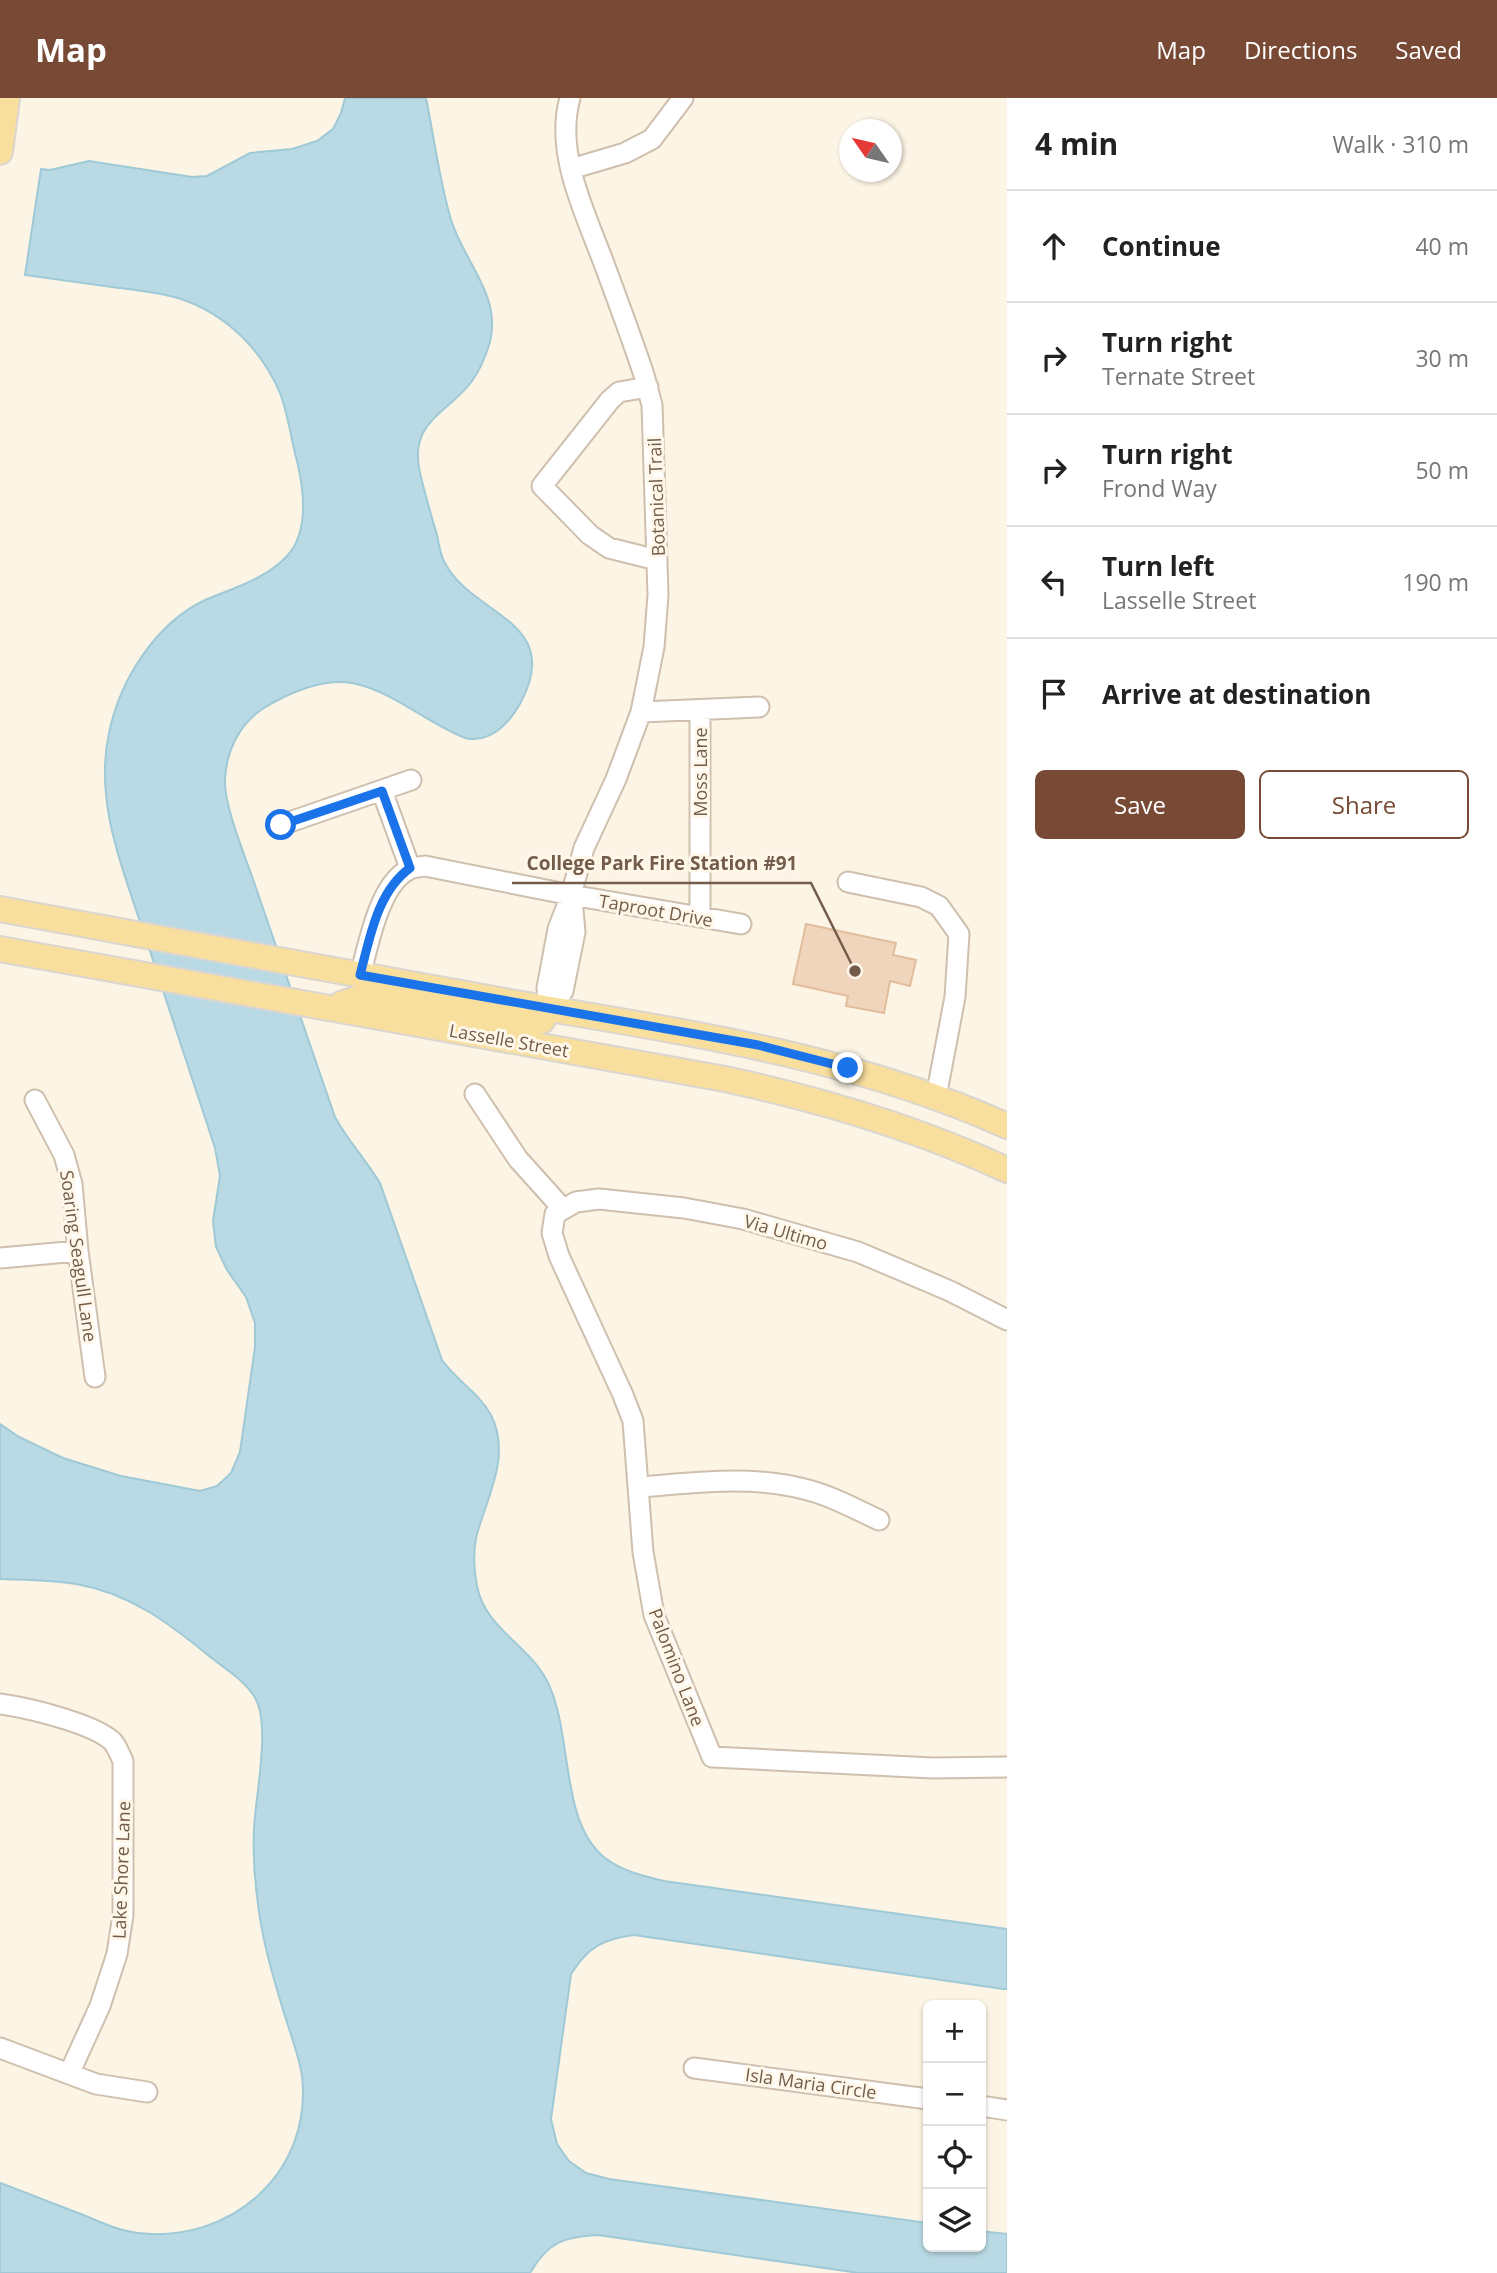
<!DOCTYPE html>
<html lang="en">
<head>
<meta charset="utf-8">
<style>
  :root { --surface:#fff; --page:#f2f2f2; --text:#222; --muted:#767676; --line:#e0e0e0; --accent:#784a35 }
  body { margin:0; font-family:"Open Sans",sans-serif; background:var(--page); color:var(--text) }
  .controls { position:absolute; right:21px; bottom:21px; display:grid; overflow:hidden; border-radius:10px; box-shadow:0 2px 5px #0004 }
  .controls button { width:63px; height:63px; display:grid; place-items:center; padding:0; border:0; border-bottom:2px solid var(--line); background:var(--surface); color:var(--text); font:35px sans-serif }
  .compass { position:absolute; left:839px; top:21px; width:63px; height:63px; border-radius:50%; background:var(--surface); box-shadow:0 2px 5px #0004; rotate:304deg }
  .stop { position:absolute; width:21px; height:21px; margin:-16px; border:5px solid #1a73e8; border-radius:50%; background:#fff }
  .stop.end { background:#1a73e8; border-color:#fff; box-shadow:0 2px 7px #0008 }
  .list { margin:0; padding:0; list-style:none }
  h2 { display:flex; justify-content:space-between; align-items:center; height:91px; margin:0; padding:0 28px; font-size:30px }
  h2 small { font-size:23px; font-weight:400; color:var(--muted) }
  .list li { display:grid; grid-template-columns:46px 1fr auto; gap:21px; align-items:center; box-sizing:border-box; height:112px; padding:0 28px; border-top:2px solid var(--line) }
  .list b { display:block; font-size:26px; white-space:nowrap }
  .list p { margin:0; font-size:23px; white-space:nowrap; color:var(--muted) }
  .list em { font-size:23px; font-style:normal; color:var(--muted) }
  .actions { display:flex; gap:14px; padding:21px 28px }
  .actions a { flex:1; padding:16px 0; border:2px solid var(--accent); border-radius:10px; text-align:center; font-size:24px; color:var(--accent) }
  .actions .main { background:var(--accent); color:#fff }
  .icon { flex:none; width:38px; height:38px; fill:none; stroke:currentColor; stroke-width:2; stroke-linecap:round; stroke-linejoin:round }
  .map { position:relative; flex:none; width:1007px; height:2175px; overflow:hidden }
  header { display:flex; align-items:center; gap:42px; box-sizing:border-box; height:98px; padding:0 35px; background:var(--accent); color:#fff }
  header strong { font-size:33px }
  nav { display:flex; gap:38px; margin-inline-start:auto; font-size:24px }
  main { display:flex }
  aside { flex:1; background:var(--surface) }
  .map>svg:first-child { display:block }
  .water { fill:#b9dae5; stroke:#9fc9d6; stroke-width:2 }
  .building { fill:#f0d5bc; stroke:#e2bd9d; stroke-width:2 }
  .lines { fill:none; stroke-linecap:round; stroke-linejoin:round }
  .minor-casing { stroke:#cfbfae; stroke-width:23 }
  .major-casing { stroke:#dbd5d0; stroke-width:28 }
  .minor { stroke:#fff; stroke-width:19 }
  .major { stroke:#f9df9e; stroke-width:24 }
  .route { stroke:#1a73e8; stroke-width:9 }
  .labels { text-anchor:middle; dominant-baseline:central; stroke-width:6; stroke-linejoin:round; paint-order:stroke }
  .street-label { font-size:18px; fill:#735c4a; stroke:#fff8ea }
  .leader { fill:none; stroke:#735c4a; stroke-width:2.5 }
  .callout-dot { fill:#735c4a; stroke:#fff8ea; stroke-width:2.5 }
  .callout-label { font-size:19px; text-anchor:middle; font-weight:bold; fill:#735c4a; stroke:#fff8ea; stroke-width:6; stroke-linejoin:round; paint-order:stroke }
</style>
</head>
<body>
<header>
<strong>Map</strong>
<nav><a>Map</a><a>Directions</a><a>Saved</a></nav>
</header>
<main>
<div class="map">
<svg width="1007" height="2175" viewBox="0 0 1007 2175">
  <rect width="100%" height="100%" fill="#fcf4e4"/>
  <!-- water -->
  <path class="water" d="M345,0h81c8,39 13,80 24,118 11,43 52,78 40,126 -4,13 -9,27 -18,39 -24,33 -64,40 -52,92 5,21 11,42 17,62 2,9 3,20 8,28 27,53 119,57 76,139 -10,18 -26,37 -48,37 -7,1 -13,-3 -19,-6 -32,-15 -68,-44 -102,-50 -29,-5 -64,10 -88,25 -24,15 -38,43 -39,72 -1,28 22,80 31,108 27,77 53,153 79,229 13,24 31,43 45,66l62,177c14,20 37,33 49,55 21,42 -5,83 -15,123 -3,16 -2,33 1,48 8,42 50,58 69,93 28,51 12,142 59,179 17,13 38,18 59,23l343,48v60h-4l-369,-54c-31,4 -46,12 -63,39l-20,145 6,25 12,17 17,12 23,6 319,44v24h53v-16l26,3v39h-148l-261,-38c-35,2 -50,7 -68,38h-530v-90c27,10 54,21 81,31 19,8 38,17 57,19 93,11 175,-61 164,-157 -3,-21 -12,-43 -18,-63 -12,-39 -23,-77 -27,-117 -3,-22 -4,-44 -3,-66 1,-33 18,-107 0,-134 -11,-17 -30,-28 -45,-40 -40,-33 -80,-63 -133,-72 -25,-4 -51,-4 -76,-5v-155l19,13 44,21 58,18 79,15 17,-5 14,-13 9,-21 15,-105v-24l-9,-26 -19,-27 -11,-23 -3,-26 7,-45 -5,-28c-22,-67 -44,-133 -66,-200 -22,-68 -56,-142 -40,-215 11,-53 46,-109 96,-133 28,-12 61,-21 82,-44 23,-25 17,-66 10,-95 -6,-22 -9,-47 -17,-68 -18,-43 -54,-79 -99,-94 -22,-7 -46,-9 -69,-12 -29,-4 -58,-8 -87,-12l16,-106 9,1 39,-9 103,16 15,-1 43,-23 42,-4 25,-8 16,-12 8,-16z"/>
  <!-- building -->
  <path class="building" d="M806,826l90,19 -3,12 23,5 -6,26 -20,-5 -6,32 -38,-7 2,-10 -55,-12z"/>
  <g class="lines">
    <defs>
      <path id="minor" d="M571,71l54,-16 27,-14 31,-41
        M648,289l-29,5 -9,8 -68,86 48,49 19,13 48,12
        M700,612v207
        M641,614l118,-5
        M382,693l28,77
        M281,727l130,-45
        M848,784l73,15 18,9 20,28 -4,63 -19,100
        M360,878c8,-30 19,-91 48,-106 5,-3 11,-3 17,-4l146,29 170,29
        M549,911l-2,-21 11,-59 13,-34 13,-47 32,-69 25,-67 13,-65 4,-52 -6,-190 -8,-30c-12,-36 -25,-71 -38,-106 -19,-53 -52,-114 -36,-171
        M549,911l14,-18 12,-59 -3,-33
        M475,996l43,65 45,50
        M35,1002l29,55 8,29 6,67 17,126
        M0,1160l78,-7
        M1007,1222l-57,-29 -92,-39 -115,-33 -59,-11 -85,-9 -23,3 -21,12 -3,19 7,23 64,139 10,26 10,131 11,63 58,142 221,11 74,-1
        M639,1389c55,-4 111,-12 165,2 26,6 51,20 75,31
        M0,1606c28,4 92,19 112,37 5,5 8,14 11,20v154l-6,39 -17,52 -31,68
        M0,1950l96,36 51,8
        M694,1970l234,31
        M981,2008l26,4"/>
      <path id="major" d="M0,54l7,-54
        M0,811c170,31 340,63 510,93 171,30 337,52 497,124
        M0,851l725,130c97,21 192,49 282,91
        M341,906l18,-6 15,1 156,27 12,-5 7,-12"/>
    </defs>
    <!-- minor casing -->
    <use href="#minor" class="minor-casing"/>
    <!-- major casing -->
    <use href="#major" class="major-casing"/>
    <!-- minor -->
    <use href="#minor" class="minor"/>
    <!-- major -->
    <use href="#major" class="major"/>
  </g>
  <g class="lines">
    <!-- route -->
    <path class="route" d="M281,727l101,-34 28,77c-33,24 -40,70 -50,107l398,70 90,23"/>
  </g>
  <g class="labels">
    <!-- street labels -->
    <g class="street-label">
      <text transform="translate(656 399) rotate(-92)">Botanical Trail</text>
      <text transform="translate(700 674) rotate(-90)">Moss Lane</text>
      <text transform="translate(656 812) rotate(10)">Taproot Drive</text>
      <text transform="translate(509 942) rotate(10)">Lasselle Street</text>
      <text transform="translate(786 1134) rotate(16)">Via Ultimo</text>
      <text transform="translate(79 1158) rotate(82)">Soaring Seagull Lane</text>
      <text transform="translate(677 1569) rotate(69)">Palomino Lane</text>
      <text transform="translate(121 1772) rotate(-88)">Lake Shore Lane</text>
      <text transform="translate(811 1985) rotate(8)">Isla Maria Circle</text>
    </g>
  </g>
  <!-- callouts -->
  <path class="leader" d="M855 873L811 785H512"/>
  <circle class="callout-dot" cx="855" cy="873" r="7"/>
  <g class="callout-label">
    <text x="662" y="772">College Park Fire Station #91</text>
  </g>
</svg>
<div class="controls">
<button>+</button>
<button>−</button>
<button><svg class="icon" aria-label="locate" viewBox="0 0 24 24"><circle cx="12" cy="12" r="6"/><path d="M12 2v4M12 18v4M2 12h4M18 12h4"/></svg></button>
<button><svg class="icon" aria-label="layers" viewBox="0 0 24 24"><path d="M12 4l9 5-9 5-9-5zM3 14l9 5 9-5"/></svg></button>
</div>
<svg class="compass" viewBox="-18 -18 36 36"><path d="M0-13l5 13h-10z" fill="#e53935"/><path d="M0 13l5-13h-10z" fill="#767676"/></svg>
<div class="stop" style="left:281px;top:727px"></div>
<div class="stop end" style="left:848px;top:970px"></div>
</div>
<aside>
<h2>4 min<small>Walk · 310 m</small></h2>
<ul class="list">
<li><svg class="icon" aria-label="ahead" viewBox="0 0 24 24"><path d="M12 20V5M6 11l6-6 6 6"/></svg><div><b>Continue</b></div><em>40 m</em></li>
<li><svg class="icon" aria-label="right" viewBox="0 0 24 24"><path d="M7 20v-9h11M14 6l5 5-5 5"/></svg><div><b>Turn right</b><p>Ternate Street</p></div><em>30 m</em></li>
<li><svg class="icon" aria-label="right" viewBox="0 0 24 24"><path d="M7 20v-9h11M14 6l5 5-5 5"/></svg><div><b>Turn right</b><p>Frond Way</p></div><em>50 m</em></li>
<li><svg class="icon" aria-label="left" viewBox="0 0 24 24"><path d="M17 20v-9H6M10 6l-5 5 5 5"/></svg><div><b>Turn left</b><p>Lasselle Street</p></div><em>190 m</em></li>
<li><svg class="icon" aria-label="arrive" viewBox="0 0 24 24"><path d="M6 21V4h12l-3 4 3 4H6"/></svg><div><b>Arrive at destination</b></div></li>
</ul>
<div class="actions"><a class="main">Save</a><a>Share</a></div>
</aside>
</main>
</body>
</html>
